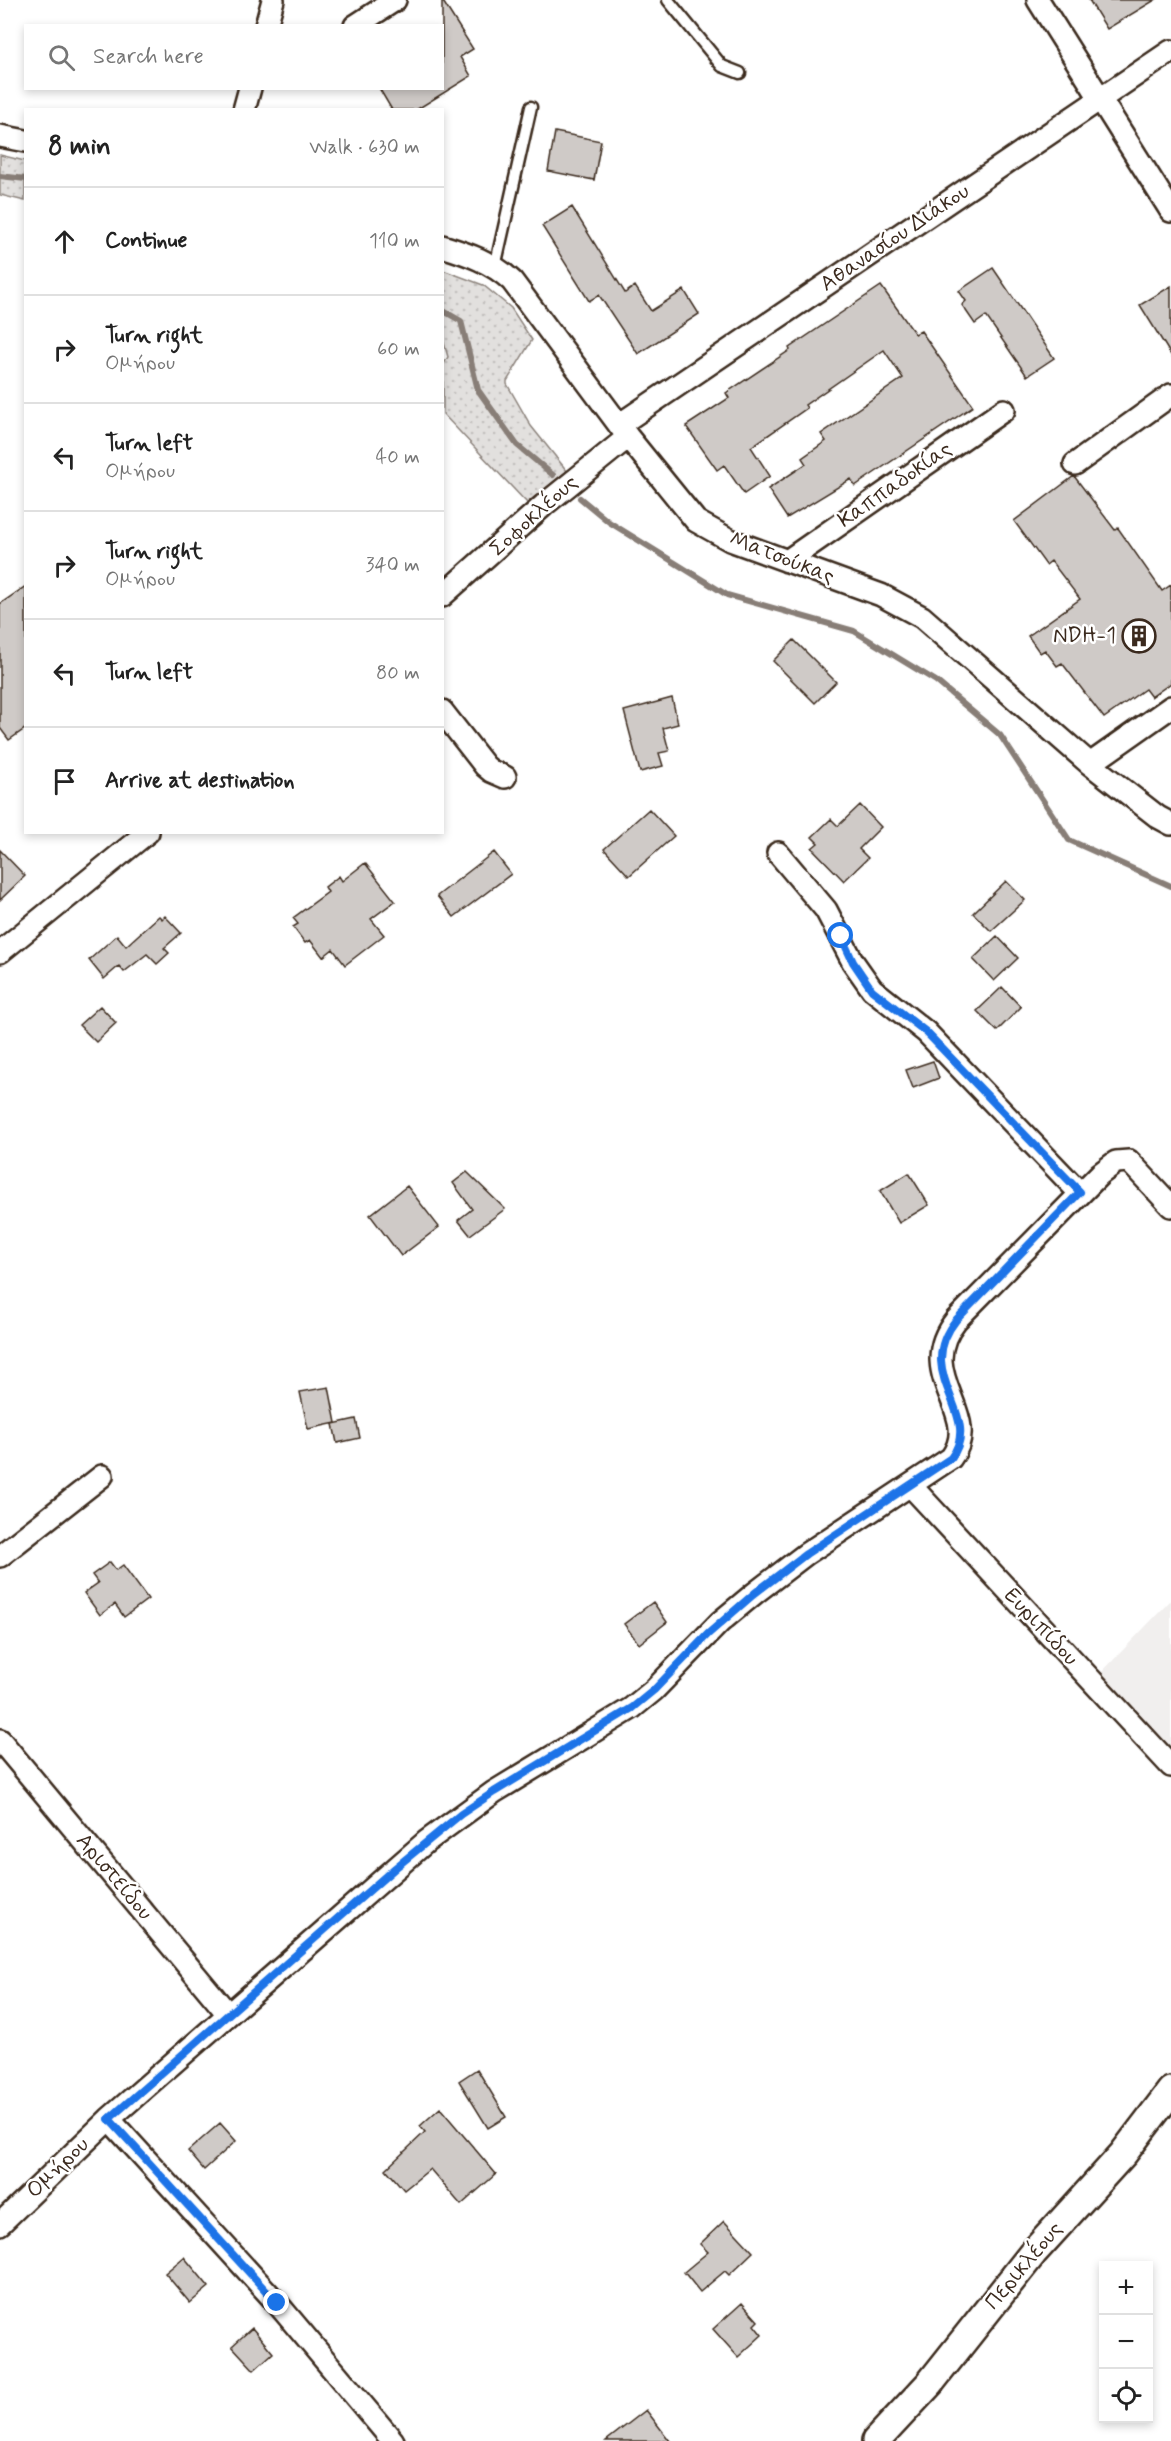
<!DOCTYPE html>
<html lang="en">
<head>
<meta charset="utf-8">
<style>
  :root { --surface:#fff; --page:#f6f6f6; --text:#222; --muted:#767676; --line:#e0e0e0 }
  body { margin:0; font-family:Mynerve,sans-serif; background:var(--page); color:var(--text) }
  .controls { position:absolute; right:18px; bottom:18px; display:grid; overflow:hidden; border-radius:0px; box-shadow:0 3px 9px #0003 }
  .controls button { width:54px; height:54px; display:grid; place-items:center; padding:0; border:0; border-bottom:2px solid var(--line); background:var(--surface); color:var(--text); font:30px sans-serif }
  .stop { position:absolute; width:18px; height:18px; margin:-14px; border:4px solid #1a73e8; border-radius:50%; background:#fff }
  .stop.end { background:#1a73e8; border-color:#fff; box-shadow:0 2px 6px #0008 }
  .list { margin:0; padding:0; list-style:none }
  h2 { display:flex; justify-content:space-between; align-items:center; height:78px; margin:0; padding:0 24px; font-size:26px }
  h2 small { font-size:20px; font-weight:400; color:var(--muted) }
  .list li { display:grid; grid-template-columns:39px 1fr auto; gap:18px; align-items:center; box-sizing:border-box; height:108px; padding:0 24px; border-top:2px solid var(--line) }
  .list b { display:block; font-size:22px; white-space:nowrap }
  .list p { margin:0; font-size:20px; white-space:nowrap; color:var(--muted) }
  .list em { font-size:20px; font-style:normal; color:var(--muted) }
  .icon { flex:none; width:33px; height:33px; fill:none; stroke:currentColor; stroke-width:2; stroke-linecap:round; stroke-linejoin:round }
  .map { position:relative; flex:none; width:1171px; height:2441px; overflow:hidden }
  .search { position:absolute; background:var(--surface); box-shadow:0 3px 9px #0003; left:24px; top:24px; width:420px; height:66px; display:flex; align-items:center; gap:15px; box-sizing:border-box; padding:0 21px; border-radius:0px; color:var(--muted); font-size:22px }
  .panel { position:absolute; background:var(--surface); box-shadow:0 3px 9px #0003; left:24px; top:108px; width:420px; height:726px; border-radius:0px }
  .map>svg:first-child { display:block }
  .built { fill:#f1efee }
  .grass { fill:url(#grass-dots); stroke:#8e857e; stroke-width:1.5 }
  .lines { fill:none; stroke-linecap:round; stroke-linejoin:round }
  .stream { stroke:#887e77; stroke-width:6 }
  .building { fill:#cfcac7; stroke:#3b2a1e; stroke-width:1.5 }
  .service-casing { stroke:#3b2a1e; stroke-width:15 }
  .minor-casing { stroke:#3b2a1e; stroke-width:26 }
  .tertiary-casing { stroke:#3b2a1e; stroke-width:32 }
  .service { stroke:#fff; stroke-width:10 }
  .minor { stroke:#fff; stroke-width:21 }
  .tertiary { stroke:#fff; stroke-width:27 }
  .route { stroke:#1a73e8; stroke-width:8 }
  .labels { text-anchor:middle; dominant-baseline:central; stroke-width:5; stroke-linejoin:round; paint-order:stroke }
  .street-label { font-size:22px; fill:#3b2a1e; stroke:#fff }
  .poi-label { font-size:22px; fill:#3b2a1e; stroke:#fff; text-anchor:end }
</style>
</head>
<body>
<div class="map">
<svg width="1171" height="2441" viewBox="0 0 1171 2441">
  <defs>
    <pattern id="grass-dots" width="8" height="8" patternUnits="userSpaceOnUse" patternTransform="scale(1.5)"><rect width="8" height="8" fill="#e2e0de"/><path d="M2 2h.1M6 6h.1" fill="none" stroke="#c3c0be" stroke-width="1.8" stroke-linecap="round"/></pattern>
  </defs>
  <rect width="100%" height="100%" fill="#fff"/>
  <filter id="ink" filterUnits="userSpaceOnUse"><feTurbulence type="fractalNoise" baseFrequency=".0167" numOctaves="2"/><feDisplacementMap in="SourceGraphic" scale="12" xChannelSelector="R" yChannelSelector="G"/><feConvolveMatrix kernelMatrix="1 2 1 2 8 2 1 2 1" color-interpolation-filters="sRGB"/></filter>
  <g filter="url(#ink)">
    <!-- built -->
    <path class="built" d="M1171,1600v154l-73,-78z"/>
    <!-- grass -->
    <path class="grass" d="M0,155l25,6v40l-25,-6z
      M443,270l40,15 28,23 21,32 -25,41v3l24,42 36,45 -40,32 -84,-89v-49l5,-8 -5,-17z"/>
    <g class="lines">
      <!-- stream -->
      <path class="stream" d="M0,176l26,3
        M442,310l19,11 17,69 39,55 36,30
        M580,498l29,24 118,73 127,36 82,50 64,54 69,105 102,46"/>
    </g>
    <!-- building -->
    <path class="building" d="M442,0l31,49 -13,8 11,19 -55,34h-24l-13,-22h63z
      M1089,0h66l-48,29z
      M555,132l46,9 -7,39 -46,-9z
      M572,207l53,86 10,-7 16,25 33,-21 15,24 -61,40 -39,-59 -10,6 -47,-75z
      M993,268l61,90 -27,18 -41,-60 -11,8 -13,-19 4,-4 -7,-10z
      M881,286l34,48 6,-3 52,75 -118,80 -4,-7 -64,39 -19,-29 38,-25 -4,-6 24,-17 -5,-7 82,-56 -19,-28 -79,55 2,3 -56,39 19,29 -26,18 -20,-29 -7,5 -31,-44 43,-28 -3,-5 64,-43 -1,-2z
      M1171,286v69l-31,-50z
      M1074,476l41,54 3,-2 44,63 9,-6v98l-20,14 -6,-8 -41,29 -42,-55 -5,3 -12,-16 -5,3 -12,-17 52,-37 -29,-38 -5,4 -32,-44z
      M26,586v142l-17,12 -9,-12v-124z
      M794,640l42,42 -21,21 -42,-42z
      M672,698l6,26 -15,4 6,23 -10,2 4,13 -23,6 -16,-61z
      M860,805l21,22 -22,22 9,9 -24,23 -32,-33 6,-5 -6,-6 19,-18 7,7z
      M649,809l25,27 -45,40 -25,-27z
      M0,850l25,26 -25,24z
      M494,852l17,22 -57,43 -17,-21z
      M365,863l30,38 -24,18 13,16 -39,30 -12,-16 -10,8 -13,-17 -5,3 -12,-16 5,-3 -5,-6 35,-26 -3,-5 14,-11 3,5z
      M1006,881l19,19 -34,31 -18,-18z
      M159,916l3,3 3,-3 16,17 -17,15 5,5 -12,11 -10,-10 -23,18 -5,-6 -15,13 -15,-19 28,-25 9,11z
      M997,936l21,22 -24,23 -21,-22z
      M1002,987l19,20 -24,24 -20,-20z
      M100,1006l16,17 -20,19 -17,-17z
      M933,1061l6,17 -26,10 -7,-18z
      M467,1172l38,37 -35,26 -12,-15 14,-11 -19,-26z
      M909,1173l20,32 -30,18 -19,-32z
      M407,1186l32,41 -38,29 -31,-41z
      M329,1387l7,36 -28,6 -8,-37z
      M356,1419l4,19 -23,5 -4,-19z
      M110,1562l6,8 7,-5 25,34 -24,18 -9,-13 -15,11 -16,-22 14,-10 -6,-8z
      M653,1602l14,20 -28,22 -15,-20z
      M477,2069l29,48 -18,11 -29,-47z
      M440,2108l56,66 -35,31 -31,-36 -26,21 -18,-21 39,-37 -5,-6z
      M220,2123l16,18 -32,29 -16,-19z
      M724,2221l29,31 -24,23 -4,-4 -25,21 -16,-20 24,-20 -8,-8z
      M184,2257l25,30 -19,16 -25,-30z
      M742,2303l16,18 -4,4 8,10 -24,22 -25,-28z
      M252,2328l21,25 -19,17 -22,-24z
      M646,2410l24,31h-64z"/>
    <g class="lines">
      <defs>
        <path id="service" d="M668,0l54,66 18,7
          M495,267l36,-160"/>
        <path id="minor" d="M1038,0l133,211
          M266,26l7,-26
          M355,26l40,-26
          M244,110l6,-22
          M0,136l26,5
          M442,246c26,8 50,16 70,35l116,156 68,84 34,19 151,55 41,22 168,147 68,53 13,7
          M619,425l552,-374
          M1075,464l96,-69
          M787,561l217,-151
          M442,596l102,-91 84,-68
          M442,711l43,55 6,5 14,6
          M1090,764l81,-57
          M778,853l48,57 27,52 19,27 54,43 154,161
          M0,952l148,-120
          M911,1486l260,280
          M0,1556l102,-80
          M0,1740l228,274
          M109,2119l168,184 116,138
          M0,2224l109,-105 318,-278 67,-49 138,-84 22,-18 66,-68 35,-29 51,-39 145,-96c34,-45 -40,-82 5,-138l144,-146 16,-12 13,-1 42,45"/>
        <path id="tertiary" d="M876,2441l54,-58 103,-130 90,-99 48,-63"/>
      </defs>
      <!-- service casing -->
      <use href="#service" class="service-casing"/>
      <!-- minor casing -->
      <use href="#minor" class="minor-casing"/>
      <!-- tertiary casing -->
      <use href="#tertiary" class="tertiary-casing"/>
      <!-- service -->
      <use href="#service" class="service"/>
      <!-- minor -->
      <use href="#minor" class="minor"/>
      <!-- tertiary -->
      <use href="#tertiary" class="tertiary"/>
    </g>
  </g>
  <g class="lines" filter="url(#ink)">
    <!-- route -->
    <path class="route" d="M277,2303l-168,-184 286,-251 66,-54 33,-22 138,-84 22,-18 54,-56 47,-41 51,-39 145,-96c34,-44 -40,-82 5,-138l124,-128 -154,-160 -54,-42 -19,-28 -12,-26"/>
  </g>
  <!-- icons -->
  <defs>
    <symbol id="building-ring" viewBox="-11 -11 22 22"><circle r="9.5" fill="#fff" stroke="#3b2a1e" stroke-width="1.5"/><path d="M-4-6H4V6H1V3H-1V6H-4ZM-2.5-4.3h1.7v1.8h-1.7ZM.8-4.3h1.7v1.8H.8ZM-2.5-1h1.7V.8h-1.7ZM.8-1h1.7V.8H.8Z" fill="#3b2a1e"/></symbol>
  </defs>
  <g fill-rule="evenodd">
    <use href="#building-ring" x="1120" y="617" width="38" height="38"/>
  </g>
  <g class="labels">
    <!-- street labels -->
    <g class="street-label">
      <text transform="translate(895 238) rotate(-34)">Αθανασίου Διάκου</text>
      <text transform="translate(895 485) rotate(-35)">Καππαδοκίας</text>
      <text transform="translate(534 516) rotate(-42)">Σοφοκλέους</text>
      <text transform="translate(782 558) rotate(21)">Ματσούκας</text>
      <text transform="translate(1041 1627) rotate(47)">Ευριπίδου</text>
      <text transform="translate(114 1877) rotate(50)">Αριστείδου</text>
      <text transform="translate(58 2168) rotate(-44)">Ομήρου</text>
      <text transform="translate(1024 2266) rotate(-50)">Περικλέους</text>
    </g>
    <!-- poi labels -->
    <g class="poi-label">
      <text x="1116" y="636">NDH-1</text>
    </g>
  </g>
</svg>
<div class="controls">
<button>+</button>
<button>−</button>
<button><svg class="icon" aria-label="locate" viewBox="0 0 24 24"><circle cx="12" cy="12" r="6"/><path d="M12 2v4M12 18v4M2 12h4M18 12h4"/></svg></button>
</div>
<div class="stop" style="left:841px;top:936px"></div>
<div class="stop end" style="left:277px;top:2303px"></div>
<div class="search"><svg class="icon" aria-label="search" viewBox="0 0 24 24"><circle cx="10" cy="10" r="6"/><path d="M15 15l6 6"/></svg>Search here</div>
<section class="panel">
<h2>8 min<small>Walk · 630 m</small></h2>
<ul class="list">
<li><svg class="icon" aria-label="ahead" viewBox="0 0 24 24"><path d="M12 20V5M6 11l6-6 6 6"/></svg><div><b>Continue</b></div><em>110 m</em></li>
<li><svg class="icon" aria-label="right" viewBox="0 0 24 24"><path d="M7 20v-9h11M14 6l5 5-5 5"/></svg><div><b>Turn right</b><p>Ομήρου</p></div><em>60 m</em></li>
<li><svg class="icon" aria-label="left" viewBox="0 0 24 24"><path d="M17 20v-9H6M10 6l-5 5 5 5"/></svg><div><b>Turn left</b><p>Ομήρου</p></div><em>40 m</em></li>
<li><svg class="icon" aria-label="right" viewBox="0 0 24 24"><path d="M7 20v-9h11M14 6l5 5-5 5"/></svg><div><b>Turn right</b><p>Ομήρου</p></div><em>340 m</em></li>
<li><svg class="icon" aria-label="left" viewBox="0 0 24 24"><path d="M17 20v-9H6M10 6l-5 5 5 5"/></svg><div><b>Turn left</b></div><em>80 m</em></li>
<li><svg class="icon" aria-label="arrive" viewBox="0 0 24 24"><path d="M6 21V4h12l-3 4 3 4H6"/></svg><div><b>Arrive at destination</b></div></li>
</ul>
</section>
</div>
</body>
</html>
